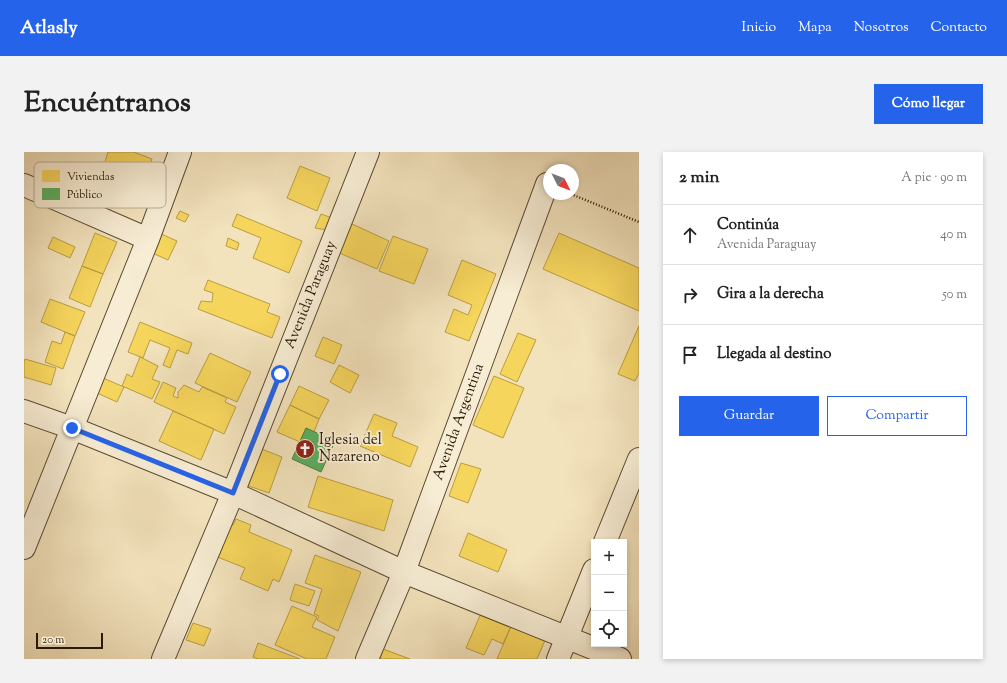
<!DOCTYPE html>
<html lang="es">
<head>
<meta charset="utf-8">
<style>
  :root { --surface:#fff; --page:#f2f2f2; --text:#222; --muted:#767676; --line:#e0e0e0; --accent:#2563eb }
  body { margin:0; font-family:"Sorts Mill Goudy",serif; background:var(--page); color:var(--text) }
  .controls { position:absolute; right:12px; bottom:12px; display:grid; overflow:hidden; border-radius:0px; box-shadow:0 2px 6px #0003 }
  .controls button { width:36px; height:36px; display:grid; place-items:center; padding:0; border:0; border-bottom:1px solid var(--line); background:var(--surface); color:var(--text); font:20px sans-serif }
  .compass { position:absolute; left:519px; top:12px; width:36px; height:36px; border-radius:50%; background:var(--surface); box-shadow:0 2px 6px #0003; rotate:132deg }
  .scale { position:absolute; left:12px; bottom:10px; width:67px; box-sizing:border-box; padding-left:4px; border:2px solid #2a1904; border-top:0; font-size:11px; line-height:14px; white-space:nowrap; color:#2a1904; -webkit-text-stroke:3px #f7edd4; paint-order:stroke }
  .stop { position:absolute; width:12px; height:12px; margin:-9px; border:3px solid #2563eb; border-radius:50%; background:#fff }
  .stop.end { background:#2563eb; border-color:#fff; box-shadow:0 1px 4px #0008 }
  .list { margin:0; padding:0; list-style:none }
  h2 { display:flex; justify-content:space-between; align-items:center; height:52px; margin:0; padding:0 16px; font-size:17px }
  h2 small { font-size:13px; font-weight:400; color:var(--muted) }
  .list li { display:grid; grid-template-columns:26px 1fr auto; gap:12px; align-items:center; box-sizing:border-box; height:60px; padding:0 16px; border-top:1px solid var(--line) }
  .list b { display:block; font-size:15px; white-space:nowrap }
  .list p { margin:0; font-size:13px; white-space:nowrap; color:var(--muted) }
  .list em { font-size:13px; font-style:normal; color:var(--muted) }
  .actions { display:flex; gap:8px; padding:12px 16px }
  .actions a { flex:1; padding:9px 0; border:1px solid var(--accent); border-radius:0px; text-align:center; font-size:14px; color:var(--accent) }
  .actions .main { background:var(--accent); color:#fff }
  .icon { flex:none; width:22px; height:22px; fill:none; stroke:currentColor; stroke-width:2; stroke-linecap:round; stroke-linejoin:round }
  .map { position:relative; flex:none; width:615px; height:507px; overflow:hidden; border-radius:0px }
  header { display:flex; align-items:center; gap:24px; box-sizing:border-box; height:56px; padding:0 20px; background:var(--accent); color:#fff }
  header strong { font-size:19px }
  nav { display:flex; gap:22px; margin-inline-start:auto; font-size:14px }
  .intro { display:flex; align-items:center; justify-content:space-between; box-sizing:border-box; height:96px; padding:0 24px }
  h1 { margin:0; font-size:28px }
  .button { padding:10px 18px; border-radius:0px; background:var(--accent); color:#fff; font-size:14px; font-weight:700 }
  main { display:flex; gap:24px; padding:0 24px }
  aside { flex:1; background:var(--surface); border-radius:0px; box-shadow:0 2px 6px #0003 }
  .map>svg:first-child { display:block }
  .homes { fill:#f6d55c; stroke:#b99d42 }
  .public { fill:#5aae61; stroke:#4c8145 }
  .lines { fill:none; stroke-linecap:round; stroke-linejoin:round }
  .street-casing { stroke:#5c4c32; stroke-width:24 }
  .path { stroke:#2a1904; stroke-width:2.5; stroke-dasharray:1 2; stroke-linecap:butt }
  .street { stroke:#f7edd4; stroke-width:22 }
  .route { stroke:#2563eb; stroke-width:5 }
  .labels { text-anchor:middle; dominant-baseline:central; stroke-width:4; stroke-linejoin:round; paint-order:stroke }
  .street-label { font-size:15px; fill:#2a1904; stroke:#f7edd4 }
  .poi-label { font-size:15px; fill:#2a1904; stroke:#f7edd4; text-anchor:start }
  .key { fill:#f7edd4; stroke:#baad96; stroke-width:1 }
  .key-label { font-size:11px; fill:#2a1904 }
</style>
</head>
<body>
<header>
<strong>Atlasly</strong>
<nav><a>Inicio</a><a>Mapa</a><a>Nosotros</a><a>Contacto</a></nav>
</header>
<div class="intro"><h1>Encuéntranos</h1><a class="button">Cómo llegar</a></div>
<main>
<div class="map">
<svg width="615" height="507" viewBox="0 0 615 507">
  <rect width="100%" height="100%" fill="#f3e3bd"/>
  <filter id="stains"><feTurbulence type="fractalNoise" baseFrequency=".005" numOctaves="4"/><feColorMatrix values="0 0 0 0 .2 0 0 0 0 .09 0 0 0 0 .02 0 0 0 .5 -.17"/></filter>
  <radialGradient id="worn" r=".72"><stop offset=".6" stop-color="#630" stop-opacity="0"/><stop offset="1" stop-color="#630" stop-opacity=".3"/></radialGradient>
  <!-- homes -->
  <path class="homes" d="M84,0h26l18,7 -7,21 -41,-15z
    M276,14l30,12 -13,33 -30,-13z
    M156,59l9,4 -4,7 -9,-4z
    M213,62l65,27 -13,32 -36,-15 8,-20 -29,-12z
    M297,62l11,4 -5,12 -12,-2z
    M326,71l39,18 -12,28 -40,-17z
    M71,81l22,9 -14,32 -21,-8z
    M135,81l18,8 -9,19 -18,-8z
    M535,81l80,35v43l-96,-42z
    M369,84l35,13 -14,35 -35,-13z
    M29,85l22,10 -5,11 -22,-10z
    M204,86l11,5 -2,7 -11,-4z
    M438,108l34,14 -27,67 -24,-9 9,-23 14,6 4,-10 -24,-10z
    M58,114l21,8 -13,33 -21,-9z
    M184,128l62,24 -3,8 13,5 -8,21 -74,-29 3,-8 11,1 1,-9 -9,-3z
    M26,147l35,13 -10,24 -34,-14z
    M116,170l52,21 -4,11 -11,-4 -7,18 -7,-3 7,-17 -20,-8 -7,18 -15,-6z
    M615,174v47l-4,8 -17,-7z
    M41,180l10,4 -12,33 -18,-7 7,-21 9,3z
    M494,181l18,7 -19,42 -17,-8z
    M299,185l19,8 -8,19 -19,-8z
    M186,201l41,19 -14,30 -42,-19z
    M116,205l18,9 -6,13 8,3 -8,17 -30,-13 5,-12 5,3z
    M1,207l31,9 -5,17 -27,-8v-14z
    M315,213l20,10 -9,18 -20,-11z
    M470,224l30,12 -21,50 -30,-13z
    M79,226l21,9 -7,15 -20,-9z
    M139,230l13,6 -3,8 5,2v-6l6,-7 15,7 3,-5 25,11 -2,4 11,5 -12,27 -70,-32z
    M275,234l30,14 -10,19 -29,-14z
    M266,253l29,14 -5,13 -8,-4 -6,14 -23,-10z
    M149,259l41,18 -13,31 -42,-19z
    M350,262l23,9 -5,13 26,11 -8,20 -50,-21z
    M230,294l28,11 -13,36 -29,-10z
    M437,311l20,6 -13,34 -19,-7z
    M294,324l75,24 -9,31 -76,-24z
    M212,367l15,6 -2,7 43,18 -13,32 -6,-3 -5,12 -28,-12 5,-11 -30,-12 13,-32 5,1z
    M444,381l39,17 -9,22 -39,-16z
    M291,403l46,17 -23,59 -21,-11 2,-4 -5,-2 8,-25 -17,-6z
    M271,432l20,7 -6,15 -19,-6z
    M268,454l25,11 -5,10 23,10 -9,22h-19l-32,-14z
    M458,459l30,13 -9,20 -11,-5 -8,16 -18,-7z
    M169,471l18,6 -7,17 -18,-6z
    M488,472l34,14 -9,21h-40z
    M234,491l42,16h-42l-5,-2z
    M359,497l27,10h-30z"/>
  <!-- public -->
  <path class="public" d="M282,276l29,13 -14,31 -29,-13z"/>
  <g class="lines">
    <defs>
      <path id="street" d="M0,33l124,54
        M0,259l48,17 161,65 171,79 216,87
        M581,390l34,-83
        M0,396l124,-309 32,-87
        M139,507l70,-166 135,-341
        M343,507l37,-87 143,-388
        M534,507l36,-89"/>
    </defs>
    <!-- street casing -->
    <use href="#street" class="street-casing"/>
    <!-- path -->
    <path class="path" d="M547,42l68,28"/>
    <!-- street -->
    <use href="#street" class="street"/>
  </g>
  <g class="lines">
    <!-- route -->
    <path class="route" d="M48,276l161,65 47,-119"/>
  </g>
  <!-- icons -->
  <defs>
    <symbol id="church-disc" viewBox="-11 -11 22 22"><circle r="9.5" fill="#8f2418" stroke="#f7edd4"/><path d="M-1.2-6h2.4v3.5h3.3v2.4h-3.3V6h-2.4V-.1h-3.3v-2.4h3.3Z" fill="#fff"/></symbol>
  </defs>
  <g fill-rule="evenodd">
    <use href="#church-disc" x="270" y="286" width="22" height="22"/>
  </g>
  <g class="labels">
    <!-- street labels -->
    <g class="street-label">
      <text transform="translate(287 143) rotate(-68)">Avenida Paraguay</text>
      <text transform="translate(435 270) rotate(-70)">Avenida Argentina</text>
    </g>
    <!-- poi labels -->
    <g class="poi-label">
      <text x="295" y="288">Iglesia del<tspan x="295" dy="17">Nazareno</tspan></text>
    </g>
  </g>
  <!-- legend -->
  <rect x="10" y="10" width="132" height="46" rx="6" class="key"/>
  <rect x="18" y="18" width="18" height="12" fill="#f6d55c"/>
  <rect x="18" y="36" width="18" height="12" fill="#5aae61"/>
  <g class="key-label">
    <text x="43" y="28">Viviendas</text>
    <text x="43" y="46">Público</text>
  </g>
  <rect width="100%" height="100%" filter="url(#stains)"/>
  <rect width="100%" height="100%" fill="url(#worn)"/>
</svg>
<div class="controls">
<button>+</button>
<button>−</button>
<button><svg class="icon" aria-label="locate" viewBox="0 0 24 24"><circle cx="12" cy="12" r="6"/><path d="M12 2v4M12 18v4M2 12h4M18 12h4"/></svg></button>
</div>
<svg class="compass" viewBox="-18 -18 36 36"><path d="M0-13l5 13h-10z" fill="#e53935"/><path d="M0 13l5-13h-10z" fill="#767676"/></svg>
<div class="scale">20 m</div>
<div class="stop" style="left:256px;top:222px"></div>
<div class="stop end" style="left:48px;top:276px"></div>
</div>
<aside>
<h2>2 min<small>A pie · 90 m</small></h2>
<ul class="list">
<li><svg class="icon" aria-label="ahead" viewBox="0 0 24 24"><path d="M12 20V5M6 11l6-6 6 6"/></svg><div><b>Continúa</b><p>Avenida Paraguay</p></div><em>40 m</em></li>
<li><svg class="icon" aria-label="right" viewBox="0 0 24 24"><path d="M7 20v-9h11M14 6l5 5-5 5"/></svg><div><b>Gira a la derecha</b></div><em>50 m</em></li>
<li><svg class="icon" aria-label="arrive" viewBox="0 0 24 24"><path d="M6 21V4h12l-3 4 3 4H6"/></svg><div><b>Llegada al destino</b></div></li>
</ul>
<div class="actions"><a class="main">Guardar</a><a>Compartir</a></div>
</aside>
</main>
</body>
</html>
